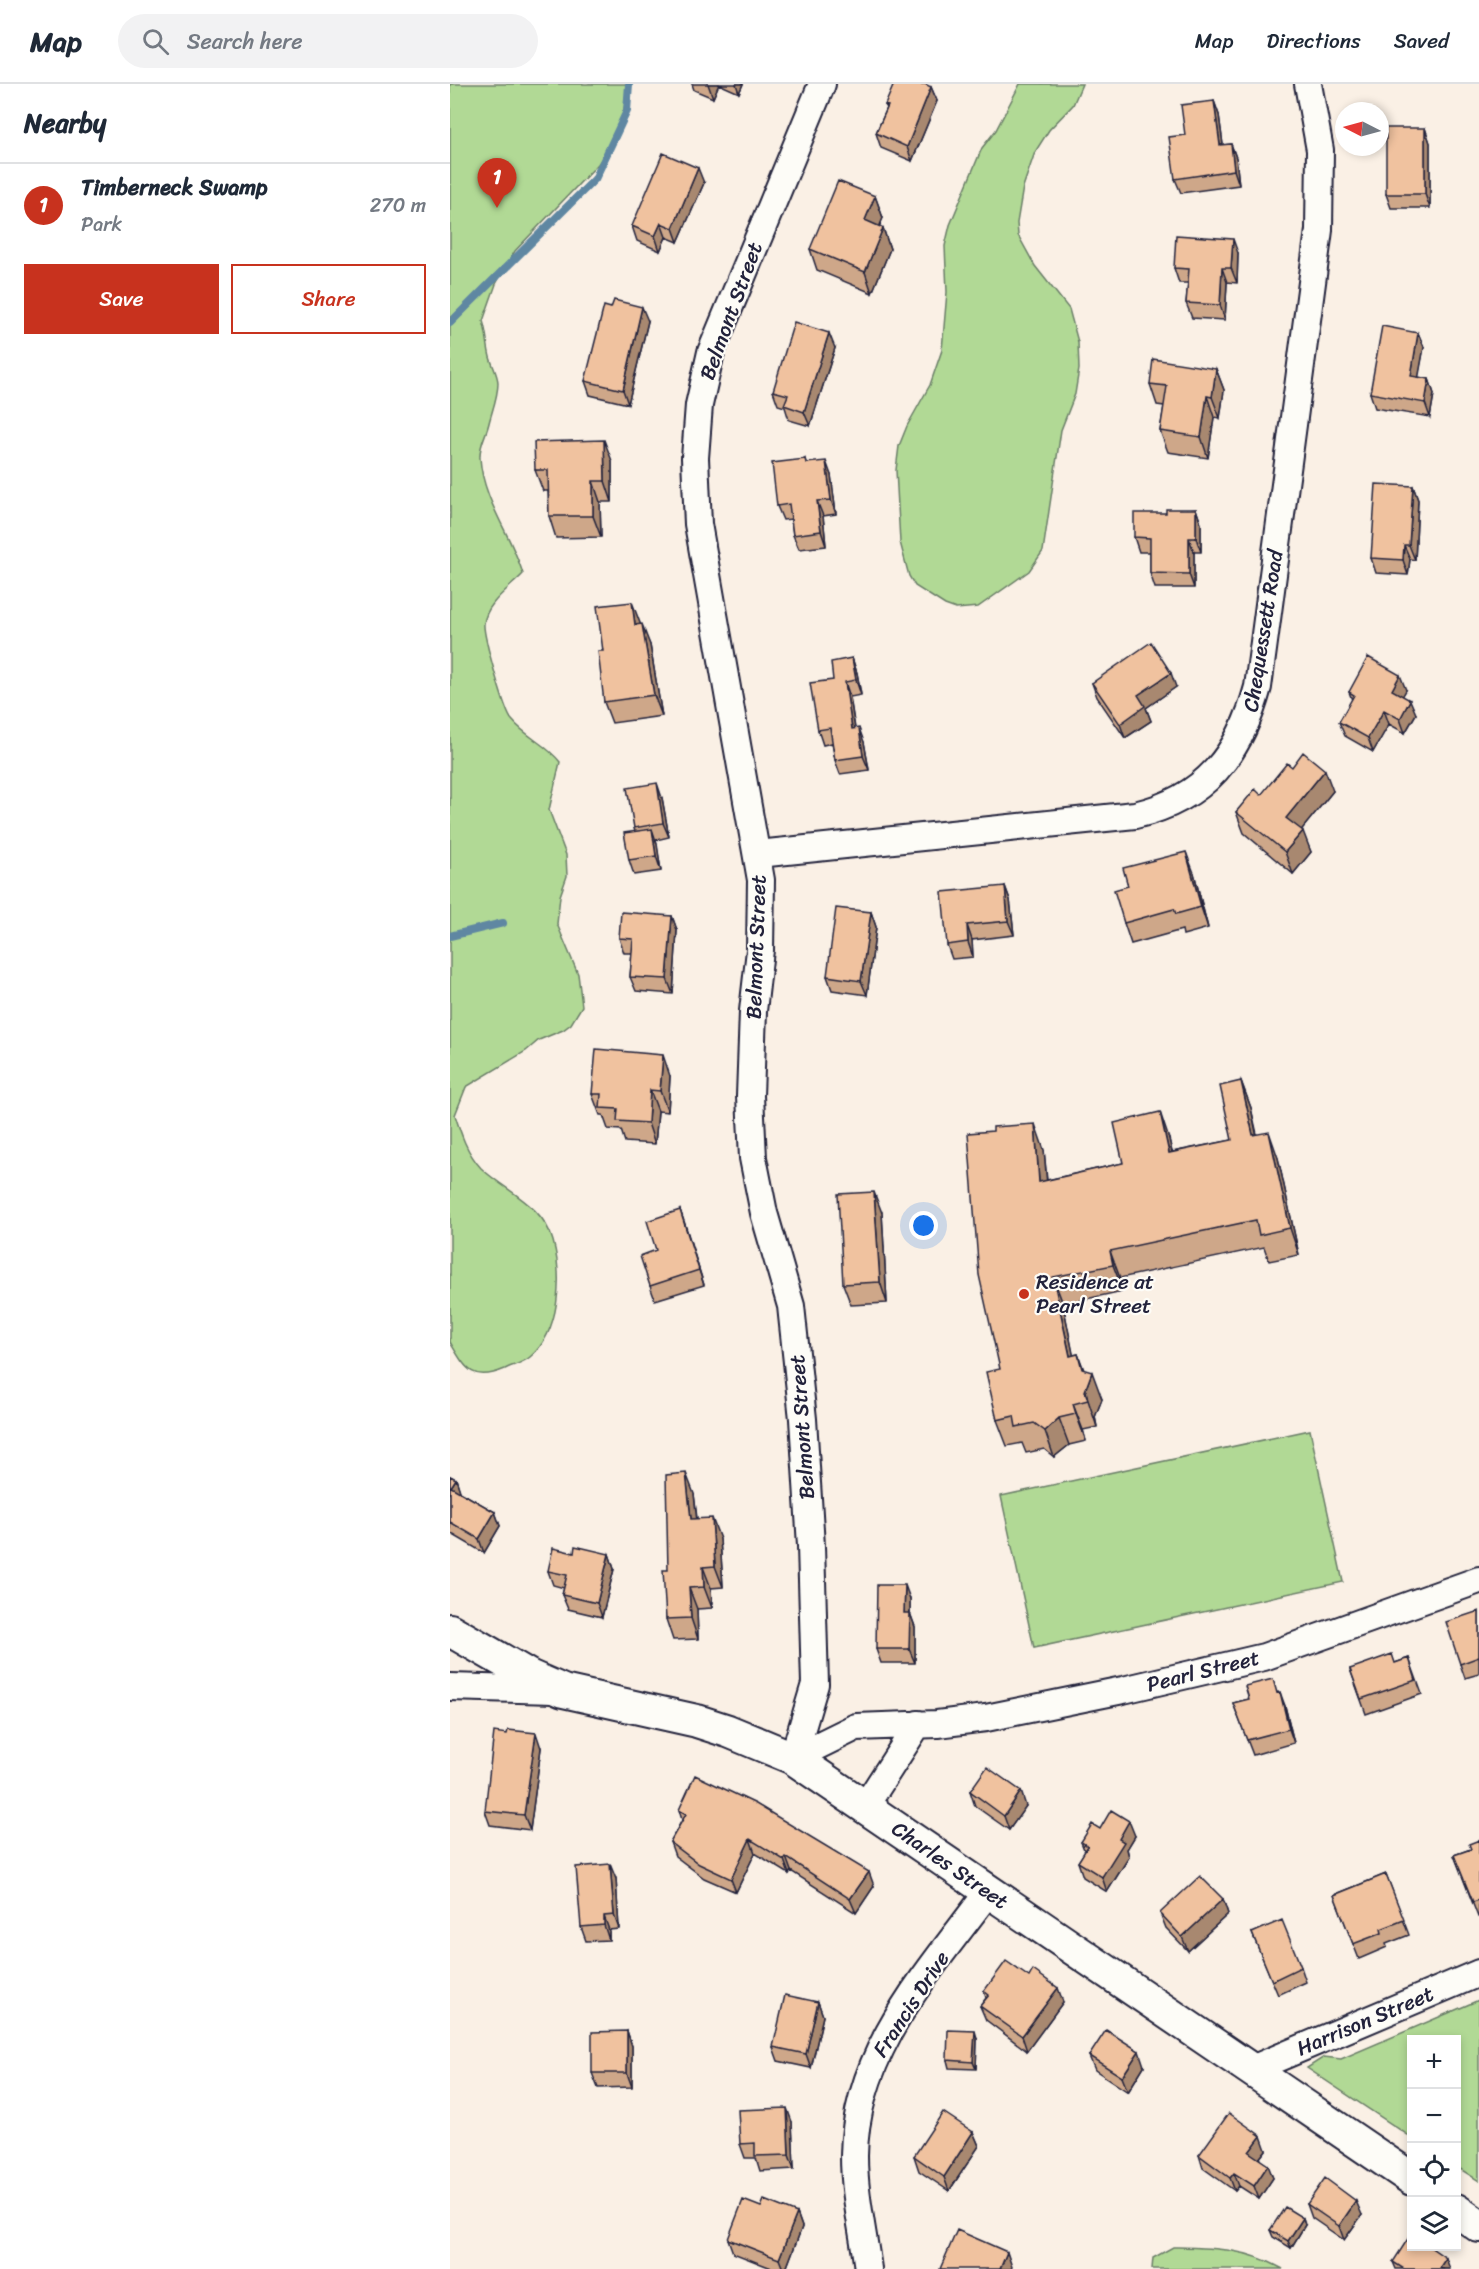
<!DOCTYPE html>
<html lang="en">
<head>
<meta charset="utf-8">
<style>
  :root { --surface:#fff; --page:#f2f2f3; --text:#1f2937; --muted:#747a83; --line:#e0e1e3; --accent:#c8321e }
  body { margin:0; font-family:Sriracha,sans-serif; background:var(--page); color:var(--text) }
  .controls { position:absolute; right:18px; bottom:18px; display:grid; overflow:hidden; border-radius:0px; box-shadow:0 3px 9px #0003 }
  .controls button { width:54px; height:54px; display:grid; place-items:center; padding:0; border:0; border-bottom:2px solid var(--line); background:var(--surface); color:var(--text); font:30px sans-serif }
  .compass { position:absolute; left:885px; top:18px; width:54px; height:54px; border-radius:50%; background:var(--surface); box-shadow:0 3px 9px #0003; rotate:276deg }
  .you { position:absolute; left:474px; top:1142px; width:21px; height:21px; margin:-15px; border:4px solid #fff; border-radius:50%; background:#1a73e8; box-shadow:0 0 0 9px #1a73e833 }
  .badge { display:grid; place-items:center; width:39px; height:39px; border-radius:50%; background:var(--accent); color:#fff; font-size:20px; font-weight:700 }
  .pin { position:absolute; translate:-50% -50px; filter:drop-shadow(0 2px 3px #0008) }
  .pin::after { content:''; position:absolute; top:32px; width:21px; height:18px; background:inherit; clip-path:polygon(0 0,100% 0,50% 100%) }
  .list { margin:0; padding:0; list-style:none }
  h2 { display:flex; justify-content:space-between; align-items:center; height:78px; margin:0; padding:0 24px; font-size:26px }
  h2 small { font-size:20px; font-weight:400; color:var(--muted) }
  .list li { display:grid; grid-template-columns:39px 1fr auto; gap:18px; align-items:center; box-sizing:border-box; height:84px; padding:0 24px; border-top:2px solid var(--line) }
  .list b { display:block; font-size:22px; white-space:nowrap }
  .list p { margin:0; font-size:20px; white-space:nowrap; color:var(--muted) }
  .list em { font-size:20px; font-style:normal; color:var(--muted) }
  .actions { display:flex; gap:12px; padding:18px 24px }
  .actions a { flex:1; padding:14px 0; border:2px solid var(--accent); border-radius:0px; text-align:center; font-size:21px; color:var(--accent) }
  .actions .main { background:var(--accent); color:#fff }
  .icon { flex:none; width:33px; height:33px; fill:none; stroke:currentColor; stroke-width:2; stroke-linecap:round; stroke-linejoin:round }
  .map { position:relative; flex:none; width:1029px; height:2185px; overflow:hidden }
  header { display:flex; align-items:center; gap:36px; box-sizing:border-box; height:84px; padding:0 30px; background:var(--surface); border-bottom:2px solid var(--line) }
  header strong { font-size:28px }
  nav { display:flex; gap:33px; margin-inline-start:auto; font-size:21px }
  .search { width:420px; height:54px; background:var(--page); display:flex; align-items:center; gap:15px; box-sizing:border-box; padding:0 21px; border-radius:33px; color:var(--muted); font-size:22px }
  main { display:flex }
  aside { flex:1; background:var(--surface) }
  .map>svg:first-child { display:block }
  .green { fill:#b1d995; stroke:#6a7e68; stroke-width:1.5 }
  .lines { fill:none; stroke-linecap:round; stroke-linejoin:round }
  .stream { stroke:#5e87a2; stroke-width:8 }
  .minor-casing { stroke:#22223b; stroke-width:30 }
  .tertiary-casing { stroke:#22223b; stroke-width:36 }
  .minor { stroke:#fdfcf7; stroke-width:26 }
  .tertiary { stroke:#fdfcf7; stroke-width:32 }
  .wall { fill:#cea789; stroke:#22223b; stroke-width:1.5 }
  .shaded-wall { fill:#a8886f; stroke:#22223b; stroke-width:1.5 }
  .building { fill:#f0c29f; stroke:#22223b; stroke-width:1.5 }
  .poi-dot { fill:#c8321e; stroke:#fdfcf7; stroke-width:2 }
  .labels { text-anchor:middle; dominant-baseline:central; stroke-width:4.5; stroke-linejoin:round; paint-order:stroke }
  .street-label { font-size:21px; fill:#22223b; stroke:#fdfcf7 }
  .poi-label { font-size:21px; fill:#22223b; stroke:#fdfcf7; text-anchor:start }
</style>
</head>
<body>
<header>
<strong>Map</strong>
<div class="search"><svg class="icon" aria-label="search" viewBox="0 0 24 24"><circle cx="10" cy="10" r="6"/><path d="M15 15l6 6"/></svg>Search here</div>
<nav><a>Map</a><a>Directions</a><a>Saved</a></nav>
</header>
<main>
<aside>
<h2>Nearby<small></small></h2>
<ul class="list">
<li><span class="badge">1</span><div><b>Timberneck Swamp</b><p>Park</p></div><em>270 m</em></li>
</ul>
<div class="actions"><a class="main">Save</a><a>Share</a></div>
</aside>
<div class="map">
<svg width="1029" height="2185" viewBox="0 0 1029 2185">
  <rect width="100%" height="100%" fill="#faf0e5"/>
  <filter id="ink" filterUnits="userSpaceOnUse"><feTurbulence type="fractalNoise" baseFrequency=".0167" numOctaves="2"/><feDisplacementMap in="SourceGraphic" scale="12" xChannelSelector="R" yChannelSelector="G"/><feConvolveMatrix kernelMatrix="1 2 1 2 8 2 1 2 1" color-interpolation-filters="sRGB"/></filter>
  <g filter="url(#ink)">
    <!-- green -->
    <path class="green" d="M0,0h179l-10,49 -21,31 -83,87 -19,33 -13,37c4,12 4,24 7,36 2,8 8,18 8,26 0,13 -6,28 -9,40 -3,13 -10,22 -9,35 3,43 31,76 43,116 -13,14 -37,29 -39,50 -1,11 21,89 28,96 14,17 34,24 48,42l-11,48 17,45 1,21 -7,20 -3,28 21,50 4,32 -11,18 -8,6 -24,10 -13,11 -60,36 -11,28c6,19 12,38 26,53 25,24 62,36 72,73 10,36 7,91 -23,116 -7,6 -17,8 -25,12 -33,14 -39,0 -55,-27z
      M570,0h62l-9,21 -24,25 -14,22 -12,35 -6,36 1,12 17,31 34,43 9,33 1,27 -4,25 -14,36 -18,121 -14,20 -51,36 -22,2 -11,-4 -30,-19 -6,-10 -9,-34 -4,-72 3,-24 8,-20 23,-41 12,-35 5,-58 -2,-46 5,-21 32,-77 14,-18z
      M860,1346l33,152 -309,66 -33,-152z
      M1029,1916v181l-22,-14 -1,-127h-44l-1,97 -104,-69 17,-11 17,2z
      M723,2163c42,1 72,1 110,22h-131l1,-11z"/>
    <g class="lines">
      <!-- stream -->
      <path class="stream" d="M0,239l145,-144 32,-68 2,-27
        M0,852l53,-13"/>
      <defs>
        <path id="minor" d="M308,770l377,-39c70,-16 105,-61 123,-128l61,-457 1,-80 -12,-66
          M0,1603l104,3
          M343,1674l22,-74 -4,-138 -8,-127 -12,-113 -27,-93 -11,-55 -3,-62 3,-85 7,-61 1,-70 -63,-356 -3,-66 4,-53 12,-53 111,-268
          M343,1674l63,-31 81,-3 49,-6 137,-28 141,-33 215,-77
          M416,1721l52,-81
          M802,1985l227,-96
          M418,2185c-5,-38 -14,-75 -14,-113 1,-105 75,-184 134,-264"/>
        <path id="tertiary" d="M0,1546l81,47 32,14 134,30 31,10 65,27 619,421
          M1006,2126l23,16"/>
      </defs>
      <!-- minor casing -->
      <use href="#minor" class="minor-casing"/>
      <!-- tertiary casing -->
      <use href="#tertiary" class="tertiary-casing"/>
      <!-- minor -->
      <use href="#minor" class="minor"/>
      <!-- tertiary -->
      <use href="#tertiary" class="tertiary"/>
    </g>
    <!-- wall -->
    <path class="wall" d="M242,0h51l-4,9 -20,-9 -6,14 -19,-8z
      M481,3l6,14 -25,60 -31,-13 -5,-15 11,-25 -2,-3z
      M764,17l5,14 4,30 8,-1 5,14 3,27 -58,8 -6,-14 10,-44z
      M975,44l5,15v65h-39l-5,-14z
      M254,99l-26,59 -12,-5 -6,14 -23,-10 -5,-15z
      M425,112l8,22 -4,8 4,2 7,21 -18,44 -55,-23 -7,-21z
      M788,169l-1,30 -10,-1 -2,38 -33,-2 -6,-15 2,-20h-9l-5,-15z
      M198,237l-20,83 -38,-9 -5,-14z
      M968,249l6,14 -6,30 11,2 5,15 -4,23 -55,-9 -5,-15z
      M385,264l-25,78 -21,-6 -4,-13 -7,-2 -5,-14z
      M766,285l8,21 -4,28 -6,-1 -6,41 -40,-6 -8,-21 4,-25 -7,-1 -7,-21z
      M355,375l1,4 25,12 5,39 -13,2 3,30 -27,3 -6,-14 -2,-16 -8,1 -6,-14z
      M162,377v41h-12l1,35 -45,1 -7,-22 -1,-25h-5l-8,-21z
      M963,402l5,14 -3,60 -5,-1 -2,16 -32,-2 -5,-15z
      M746,425l5,15v28h-7v36h-39l-5,-15v-21h-11l-5,-15 32,-24z
      M190,540l10,21 12,71 -50,7 -8,-21 -1,-51z
      M402,574l5,15 4,22 -11,2 5,31 9,14 5,28 -29,4 -5,-14 -3,-17 -9,2 -5,-15 15,-50z
      M642,599l84,4 -30,21 5,13 -26,17 -28,-41z
      M956,606l-4,6 14,18 -11,19 -16,-9 -16,28 -28,-16 -6,-14 13,-22 -3,-8z
      M842,683l41,24 -32,39 10,22 -18,22 -49,-41 -8,-21 25,-17z
      M212,714l7,39 -13,3 5,31 -27,4 -5,-15 6,-28 -1,-4z
      M744,789l14,55 -25,7 -1,-5 -51,14 -7,-21z
      M555,802l5,14 4,35 -42,5 1,17 -21,2 -5,-14z
      M421,828l5,15 -9,68 -35,-5 -5,-14z
      M222,832l5,14 -4,64 -37,-3 -6,-14 2,-24h-8l-5,-15z
      M220,992l-2,36 -10,-1 -3,33 -30,-2 -4,-12 -13,-1 -5,-14h-3l-8,-21z
      M791,997l10,27 6,26 21,24 21,97 -30,6 -5,-14 -144,31 3,13 -60,13 10,51 5,-1 6,16 18,29 -7,18 2,10 -14,3 3,11 -17,4 -15,12 -10,-8 -18,4 -4,-10 -15,3 -10,-26 3,-51 44,-219 3,30 76,-17 46,-24 3,13 60,-12z
      M230,1126l24,75 -49,15 -5,-14z
      M432,1129l5,90 -36,2 -8,-21z
      M0,1392l6,3 4,13 35,20 5,14 -16,27 -34,-20z
      M244,1410l3,24 23,21 3,48 -12,1 1,20 -15,1 1,30 -25,1 -7,-21z
      M124,1469l35,1 5,15 -12,48 -34,-8 -6,-14 2,-7 -11,-3 -5,-14z
      M460,1515v14l5,14v36h-34l-5,-14z
      M1029,1527v63l-14,4 -5,-14z
      M959,1574l13,36 -56,20 -16,-45 45,-6z
      M828,1608l7,14 9,37 -41,12 -20,-52z
      M91,1664l-11,82 -40,-5 -5,-14z
      M520,1707l56,15 -17,24 -34,-24z
      M229,1726l195,76 -18,27 -65,-42 -2,3 -34,-21 -19,39 -32,-14 -29,-22 -5,-14 12,-22z
      M650,1745l35,7 -8,13 2,8 -22,35 -24,-15 -5,-15 7,-10 -4,-10z
      M1029,1756v76l-1,1 -24,-62 17,-6z
      M936,1790l23,61 -23,9 1,3 -28,12 -25,-64z
      M166,1795l3,50 -10,1v10l-23,1 -5,-14z
      M773,1815l5,15 -40,37 -22,-23 -6,-15z
      M802,1849l49,34 5,15 -28,13z
      M534,1907l79,11 -36,49 -41,-31 -6,-14 6,-8z
      M368,1918l5,14 -12,52 -33,-7 -5,-14z
      M177,1947l5,15v41l-34,1 -6,-15z
      M527,1954l-1,31 -27,-1 -2,-8z
      M639,1972l55,10 -16,26 -33,-22z
      M342,2038l2,47 -34,2 -4,-13h-11l-5,-14z
      M523,2048l6,14 -30,45 -30,-20 -5,-15z
      M816,2066l-7,9 14,19 -14,21 -20,-13 -4,5 -32,-23 -4,-13z
      M857,2120l55,11 -18,25 -32,-22z
      M311,2123l36,6 5,14 -16,42h-12l-41,-16 -5,-14z
      M855,2141l-14,23 -18,-11 -3,-7z
      M943,2178l57,7h-54z"/>
    <!-- shaded-wall -->
    <path class="shaded-wall" d="M258,0h11l-6,14z
      M286,0h7l-4,9z
      M481,3l6,14 -25,60 -5,-14z
      M764,17l5,14 6,45 -5,-15z
      M975,44l5,15v65l-5,-14z
      M781,60l5,14 3,27 -5,-15z
      M248,84l6,15 -26,59 -5,-14z
      M425,112l8,22 -10,24 -8,-22z
      M211,139l5,14 -6,14 -5,-15z
      M433,144l7,21 -18,44 -7,-21z
      M783,155l5,14 -1,30 -6,-15z
      M772,184l5,14 -2,38 -5,-15z
      M192,223l6,14 -20,83 -5,-14z
      M379,249l6,15 -25,78 -6,-14z
      M968,249l6,14 -8,44 -5,-15z
      M766,285l8,21 -4,28 -8,-21z
      M979,295l5,15 -4,23 -5,-14z
      M757,312l7,21 -6,41 -7,-21z
      M154,356l8,21v41l-7,-21z
      M376,377l5,14 5,39 -5,-14z
      M143,397l7,21 1,35 -8,-21z
      M963,402l5,14 -3,60 -6,-15z
      M367,417l6,15 3,30 -5,-15z
      M746,425l5,15v28l-5,-14z
      M739,454l5,14v36l-5,-14z
      M954,461l6,14 -2,16 -5,-15z
      M182,518l8,21 2,23 -7,-21z
      M192,540l8,21 12,71 -8,-21z
      M402,574l5,15 4,22 -5,-15z
      M721,589l5,14 -30,21 5,13 -26,17 -5,-14 18,-29z
      M950,591l6,15 -8,14 -6,-14z
      M395,598l5,15 7,46 -5,-14z
      M960,616l6,14 -11,19 -5,-14z
      M934,626l5,14 -16,28 -5,-14z
      M409,644l5,14 5,28 -6,-14z
      M875,686l8,21 -39,48 -8,-21z
      M207,699l5,15 7,39 -6,-14z
      M202,745l5,15 4,27 -5,-15z
      M853,747l8,21 -18,22 -8,-22z
      M736,768l8,21 14,55 -7,-21z
      M555,802l5,14 4,35 -6,-14z
      M421,828l5,15 -9,68 -6,-14z
      M222,832l5,14 -4,64 -6,-15z
      M517,841l5,15 1,17 -5,-15z
      M213,971l7,21 -2,36 -8,-21z
      M791,997l10,27 11,54 -9,-27z
      M200,1006l8,21 -3,33 -7,-21z
      M710,1028l9,27 9,41 -9,-27z
      M585,1040l9,26 5,58 -10,-26z
      M819,1048l9,26 21,97 -9,-27z
      M424,1108l8,21 5,90 -7,-21z
      M230,1126l5,14 19,61 -5,-15z
      M660,1167l10,27 3,13 -10,-26z
      M603,1193l10,27 16,79 -9,-27z
      M628,1270l10,29 4,-11 10,27 -7,18 2,10 -9,-27z
      M623,1320l10,26 3,11 -10,-27z
      M609,1334l10,27 -15,12 -9,-26z
      M236,1389l8,21 5,46 -8,-21z
      M6,1395l5,15 -10,-7z
      M45,1428l5,14 -16,27 -5,-14z
      M262,1434l8,21 3,48 -8,-21z
      M159,1470l5,15 -12,48 -5,-14z
      M253,1483l8,21 1,20 -8,-21z
      M455,1501l5,14v14l5,14v36l-6,-14 -5,-36z
      M239,1504l8,21 1,30 -7,-21z
      M830,1608l5,14 9,37 -5,-14z
      M86,1649l5,15 -11,82 -6,-15z
      M571,1707l5,15 -17,24 -5,-14z
      M679,1737l6,15 -8,13 2,8 -22,35 -5,-15 17,-38z
      M300,1755l5,14 -19,39 -5,-13z
      M336,1773l5,14 -2,3 -5,-14z
      M160,1780l6,15 3,50 -5,-14z
      M419,1788l5,14 -18,27 -6,-14z
      M773,1815l5,15 -40,37 -6,-14z
      M154,1832l5,14v10l-5,-15z
      M608,1904l5,14 -36,49 -5,-15z
      M368,1918l5,14 -12,52 -5,-14z
      M177,1947l5,15v41l-5,-14z
      M525,1947l2,7 -1,31 -3,-7z
      M689,1967l5,15 -16,26 -6,-15z
      M337,2024l5,14 2,47 -5,-14z
      M523,2048l6,14 -30,45 -5,-14z
      M811,2052l5,14 -12,15 -5,-13z
      M818,2081l5,13 -14,21 -5,-13z
      M784,2089l5,13 -4,5 -5,-13z
      M906,2117l6,14 -18,25 -5,-14z
      M347,2129l5,14 -16,42h-3l-4,-10z
      M853,2134l2,7 -14,23 -3,-7z
      M557,2168l5,15 -1,2h-11z
      M996,2174l4,11h-9l-1,-2z"/>
    <!-- building -->
    <path class="building" d="M444,0h31l6,3 -24,60 -31,-14 12,-27 -3,-1z
      M764,17l6,44 11,-1 3,26 -59,9 -6,-42 16,-2 -4,-30z
      M936,44h39v66h-39z
      M213,69l35,15 -25,60 -12,-5 -6,13 -23,-10z
      M388,97l37,15 -10,24 18,8 -18,44 -55,-23z
      M726,151l57,4 -2,29h-9l-2,37 -34,-2 3,-34 -15,-1z
      M164,216l28,7 -19,83 -38,-9 19,-75 7,2z
      M344,238l35,11 -25,79 -20,-7 4,-10 -15,-4z
      M932,242l36,7 -7,43 18,3 -4,24 -55,-10z
      M703,275l63,10 -4,28 -5,-1 -6,41 -41,-6 7,-45 -17,-2z
      M154,356l1,41h-12v35h-44l-1,-46h-13l-1,-28z
      M355,375l1,4 20,-2 5,39 -14,1 4,30 -28,4 -4,-31 -12,2 -5,-43z
      M926,400l37,2 -4,59h-5l-1,15 -32,-2z
      M716,425h30v29h-7v36l-39,-1v-35l-16,-1v-24h32z
      M182,518l3,23 7,-1 12,71 -50,7 -6,-51h5l-6,-45z
      M701,558l20,31 -33,22 7,11 -25,18 -28,-41z
      M918,573l32,18 -8,15 18,10 -10,19 -16,-9 -16,28 -29,-16 15,-27 -5,-3z
      M402,574l4,22 -11,2 7,47 7,-1 4,28 -28,4 -5,-32 -12,2 -8,-47 23,-3 -2,-18z
      M853,668l22,18 -39,48 17,13 -18,21 -49,-40 19,-23 6,6 26,-32 5,4z
      M207,699l6,40 -29,5 -7,-40z
      M202,745l4,27 -27,4 -5,-27z
      M736,768l15,55 -25,7 -2,-5 -50,14 -10,-33 14,-4 -5,-18z
      M555,802l3,35 -41,4 1,17 -21,3 -5,-53z
      M386,824l35,4 -10,69 -34,-5z
      M171,828l51,4 -5,63 -37,-2 3,-38 -14,-1z
      M146,965l67,6 -3,36 -10,-1 -2,33 -31,-2 1,-12 -18,-1 1,-14h-9z
      M791,997l12,54 16,-3 21,96 -31,7 -3,-15 -146,31 3,14 -60,12 17,79 8,-2 4,15 10,3 -7,19 3,9 -15,4 3,10 -17,4 -14,13 -11,-8 -18,4 -2,-11 -17,4 -11,-48 14,-3 -21,-94 -11,-142 25,-2v-4l42,-3 4,58 84,-19 -9,-40 46,-11 9,41 63,-13 -12,-54z
      M424,1108l6,90 -37,2 -5,-90z
      M230,1126l19,60 -49,16 -10,-30 16,-6 -9,-29z
      M236,1389l5,46 21,-1 3,48 -12,1 1,20 -15,1 2,30 -25,1 -3,-49h5l-2,-95z
      M0,1392l6,3 -5,8 44,25 -16,27 -29,-17z
      M125,1462l34,8 -12,49 -35,-8 5,-20 -19,-4 5,-23 21,5z
      M427,1501h28l-1,28h6l-1,36h-33z
      M1029,1527v46l-19,7 -14,-42z
      M942,1570l3,9 14,-5 7,22 -55,19 -11,-30z
      M823,1595l4,14 3,-1 9,37 -42,11 -14,-37 16,-4 -4,-13z
      M58,1646l28,3 -12,82 -39,-4 9,-79 13,2z
      M537,1683l34,24 -17,25 -34,-25z
      M245,1691l61,29 113,68 -19,27 -64,-42 -2,3 -34,-21 -19,40 -32,-15 -29,-22 16,-28 -7,-4z
      M661,1726l18,11 -10,18 5,3 -22,35 -24,-15 10,-16 -7,-4 11,-18 8,5z
      M1029,1756v60l-6,2 -19,-47 17,-6 -2,-5z
      M160,1780l4,51 -10,1v9l-23,2 -5,-60z
      M936,1790l18,46 -23,9 1,4 -29,11 -19,-49z
      M750,1792l23,23 -41,38 -22,-24z
      M832,1836l19,47 -29,14 -20,-48z
      M556,1877l23,16 4,-7 25,18 -36,48 -42,-30 9,-11 -5,-4z
      M335,1911l33,7 -12,52 -33,-7z
      M498,1946l27,1 -2,31 -26,-2z
      M656,1946l33,21 -17,26 -33,-21z
      M177,1947v42h-35v-41z
      M337,2024l2,47 -34,1v-13l-15,1 -2,-34z
      M493,2028l30,20 -29,45 -30,-21z
      M779,2029l32,23 -12,16 19,13 -14,21 -20,-13 -4,5 -31,-23z
      M875,2094l31,23 -17,25 -32,-22z
      M293,2116l18,7 3,-7 33,13 -18,46 -51,-20z
      M835,2123l18,11 -15,23 -18,-11z
      M507,2146l50,22 -7,17h-60z
      M961,2150l1,13h18l16,11 -6,9 4,2h-40l-11,-7z"/>
  </g>
  <!-- markers -->
  <circle class="poi-dot" cx="574" cy="1210" r="6"/>
  <g class="labels">
    <!-- street labels -->
    <g class="street-label">
      <text transform="translate(281 227) rotate(-70)">Belmont Street</text>
      <text transform="translate(813 547) rotate(-81)">Chequessett Road</text>
      <text transform="translate(306 863) rotate(-88)">Belmont Street</text>
      <text transform="translate(352 1343) rotate(-94)">Belmont Street</text>
      <text transform="translate(753 1587) rotate(-14)">Pearl Street</text>
      <text transform="translate(500 1781) rotate(35)">Charles Street</text>
      <text transform="translate(461 1920) rotate(-57)">Francis Drive</text>
      <text transform="translate(915 1937) rotate(-23)">Harrison Street</text>
    </g>
    <!-- poi labels -->
    <g class="poi-label">
      <text x="586" y="1198">Residence at<tspan x="586" dy="24">Pearl Street</tspan></text>
    </g>
  </g>
</svg>
<div class="controls">
<button>+</button>
<button>−</button>
<button><svg class="icon" aria-label="locate" viewBox="0 0 24 24"><circle cx="12" cy="12" r="6"/><path d="M12 2v4M12 18v4M2 12h4M18 12h4"/></svg></button>
<button><svg class="icon" aria-label="layers" viewBox="0 0 24 24"><path d="M12 4l9 5-9 5-9-5zM3 14l9 5 9-5"/></svg></button>
</div>
<svg class="compass" viewBox="-18 -18 36 36"><path d="M0-13l5 13h-10z" fill="#e53935"/><path d="M0 13l5-13h-10z" fill="#747a83"/></svg>
<div class="you"></div>
<div class="pin badge" style="left:47px;top:124px">1</div>
</div>
</main>
</body>
</html>
